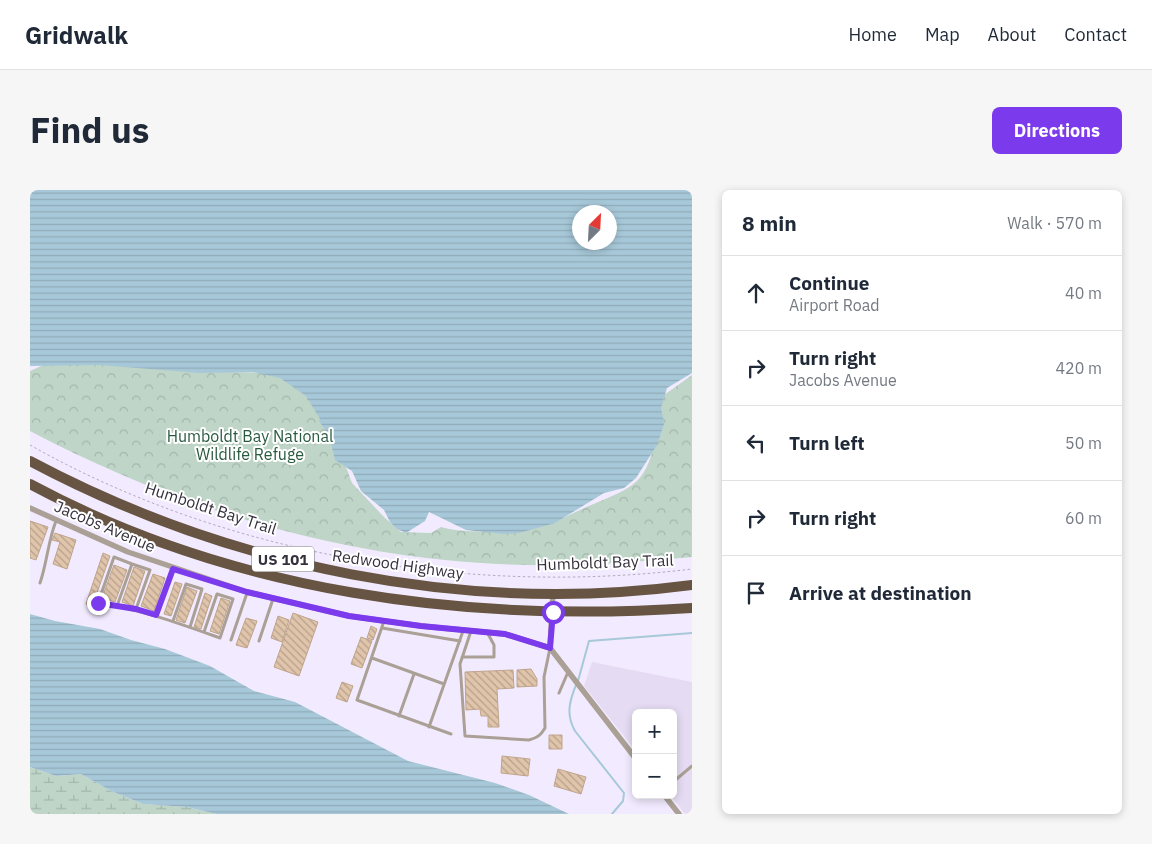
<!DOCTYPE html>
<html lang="en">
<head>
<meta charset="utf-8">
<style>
  :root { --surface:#fff; --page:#f6f6f7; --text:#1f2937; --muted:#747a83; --line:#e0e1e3; --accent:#7c3aed }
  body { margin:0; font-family:"IBM Plex Sans",sans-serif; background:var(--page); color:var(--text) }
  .controls { position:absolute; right:15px; bottom:15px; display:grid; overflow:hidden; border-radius:8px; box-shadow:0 2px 8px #0003 }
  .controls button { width:45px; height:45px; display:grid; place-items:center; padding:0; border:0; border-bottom:1px solid var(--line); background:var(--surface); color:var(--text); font:25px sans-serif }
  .compass { position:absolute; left:542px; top:15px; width:45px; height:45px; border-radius:50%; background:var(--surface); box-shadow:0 2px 8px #0003; rotate:24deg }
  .stop { position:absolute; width:15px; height:15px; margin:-11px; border:4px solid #7c3aed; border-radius:50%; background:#fff }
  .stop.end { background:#7c3aed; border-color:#fff; box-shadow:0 1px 5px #0008 }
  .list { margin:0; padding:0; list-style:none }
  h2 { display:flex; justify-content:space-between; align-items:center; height:65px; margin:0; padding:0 20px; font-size:21px }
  h2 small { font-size:16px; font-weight:400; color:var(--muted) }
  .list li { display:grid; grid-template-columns:32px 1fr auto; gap:15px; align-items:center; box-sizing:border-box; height:75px; padding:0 20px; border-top:1px solid var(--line) }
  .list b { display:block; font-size:19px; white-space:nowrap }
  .list p { margin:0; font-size:16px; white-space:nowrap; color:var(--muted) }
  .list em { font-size:16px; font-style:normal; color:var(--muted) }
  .icon { flex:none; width:28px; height:28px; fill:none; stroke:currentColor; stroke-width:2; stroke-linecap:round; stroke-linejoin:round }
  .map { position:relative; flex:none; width:662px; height:624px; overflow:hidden; border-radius:8px }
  header { display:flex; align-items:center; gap:30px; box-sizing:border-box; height:70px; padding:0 25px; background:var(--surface); border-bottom:1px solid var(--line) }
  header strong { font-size:24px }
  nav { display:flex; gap:28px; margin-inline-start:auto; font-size:18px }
  .intro { display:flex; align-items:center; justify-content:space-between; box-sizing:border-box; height:120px; padding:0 30px }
  h1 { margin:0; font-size:35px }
  .button { padding:12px 22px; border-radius:8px; background:var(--accent); color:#fff; font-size:18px; font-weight:700 }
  main { display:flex; gap:30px; padding:0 30px }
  aside { flex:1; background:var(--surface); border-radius:8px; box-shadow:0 2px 8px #0003 }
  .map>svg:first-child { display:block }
  .built { fill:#e5dcf3 }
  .wetland { fill:url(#wetland-marsh) }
  .park { fill:url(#park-crowns) }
  .water { fill:url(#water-rules); fill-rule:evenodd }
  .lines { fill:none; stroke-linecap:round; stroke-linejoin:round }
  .stream { stroke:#a7c8d8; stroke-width:2 }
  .building { fill:url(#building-back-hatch); stroke:#bfa48c }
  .path { stroke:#b0aabb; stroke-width:1; stroke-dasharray:2.5 2.5; stroke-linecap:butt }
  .service { stroke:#aaa096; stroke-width:3 }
  .minor { stroke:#aaa096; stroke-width:5.5 }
  .trunk { stroke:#675442; stroke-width:10 }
  .route { stroke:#7c3aed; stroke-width:6 }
  .labels { text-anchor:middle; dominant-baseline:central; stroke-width:4; stroke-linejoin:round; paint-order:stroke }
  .shield { fill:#fff; stroke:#726e77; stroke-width:1 }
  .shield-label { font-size:15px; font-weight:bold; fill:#35303d }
  .park-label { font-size:16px; fill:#285a3f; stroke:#fff }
  .street-label { font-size:16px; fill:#35303d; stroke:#fff }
</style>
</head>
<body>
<header>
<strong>Gridwalk</strong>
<nav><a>Home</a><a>Map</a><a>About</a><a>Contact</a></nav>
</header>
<div class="intro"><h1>Find us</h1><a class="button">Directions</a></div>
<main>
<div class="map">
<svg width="662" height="624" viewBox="0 0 662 624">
  <defs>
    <pattern id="wetland-marsh" width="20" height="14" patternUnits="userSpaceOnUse" patternTransform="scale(1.25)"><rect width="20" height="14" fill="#bed5c7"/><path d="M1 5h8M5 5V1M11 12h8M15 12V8" fill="none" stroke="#a4b7ac"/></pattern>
    <pattern id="park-crowns" width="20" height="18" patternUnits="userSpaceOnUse" patternTransform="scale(1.25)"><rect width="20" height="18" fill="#bed5c7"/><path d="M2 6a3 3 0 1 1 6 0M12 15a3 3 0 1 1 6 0" fill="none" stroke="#a4b7ac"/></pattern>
    <pattern id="water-rules" width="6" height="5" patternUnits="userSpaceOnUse" patternTransform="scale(1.25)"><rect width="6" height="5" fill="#a7c8d8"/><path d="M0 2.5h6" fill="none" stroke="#90acba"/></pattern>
    <pattern id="building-back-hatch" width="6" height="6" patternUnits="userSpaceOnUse" patternTransform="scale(1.25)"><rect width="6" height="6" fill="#e0c5ab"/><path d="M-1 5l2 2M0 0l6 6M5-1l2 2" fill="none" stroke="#b6a08c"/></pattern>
  </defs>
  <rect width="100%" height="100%" fill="#f2ebff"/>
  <!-- built -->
  <path class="built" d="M562,472l100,20v132h-7l-15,-19h3v-82h-37v38l-52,-65z"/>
  <!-- wetland -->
  <path class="wetland" d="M0,577l26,9 25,-2 30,17 32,13 44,3 29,7h-186z"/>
  <!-- park -->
  <path class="park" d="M43,171l119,10 88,2 23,18 28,36 21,56 32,34 17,15 30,1 10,-6c26,8 79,4 106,-3 17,-5 33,-15 49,-21 13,-6 31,-12 41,-22 20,-20 19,-58 23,-83l32,-23v182c-43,4 -85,7 -128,8 -186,4 -371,-48 -534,-134v-60l18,-8z"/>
  <!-- water -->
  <path class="water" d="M0,0h662v183l-25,15 -6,20 3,16 -7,21 -21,33 -12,10 -20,5 -49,30 -36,10 -15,1 -38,-4 -37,-18 -4,9 -19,12 -9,-4 -7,-7 -6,-12 -23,-19 -9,-20 -17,-11 -6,-25 -10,-14 1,-2 -14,-23 -26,-18 -27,-6 -53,1 -100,-8 -70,1zM550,22h30v30h-30z
    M0,424l25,7 45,8 31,11 34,9 45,17 44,25 41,11 113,59 87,22 34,12 40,19h-353l-29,-7 -44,-3 -32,-13 -30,-17 -25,2 -26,-9z"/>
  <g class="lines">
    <!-- stream -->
    <path class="stream" d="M548,491l11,-40 103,-8
      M546,495c-7,17 -10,30 -1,46l49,62 -1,8 -11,13"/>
  </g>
  <!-- building -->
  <path class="building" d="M0,331l18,6 -12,33 -6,-2z
    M25,343l21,7 -9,29 -14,-5 7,-22 -8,-2z
    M73,363l7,3 -18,51 -6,-3z
    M84,375l13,5 -12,32 -13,-4z
    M104,377l11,4 -12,35 -11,-4z
    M123,384l12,4 -11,33 -13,-5z
    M145,392l7,2 -11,32 -7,-2z
    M157,397l10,4 -12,32 -9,-3z
    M175,403l7,3 -11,33 -7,-2z
    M191,408l9,3 -11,33 -9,-3z
    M263,423l25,9 -19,54 -25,-9z
    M248,426l11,4 -7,22 -11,-4z
    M216,428l11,3 -10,27 -11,-3z
    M341,436l6,3 -4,11 -6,-2z
    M331,447l11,4 -10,27 -11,-4z
    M501,479l6,10v7l-20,1v-17z
    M483,480l1,18 -17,1 2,38h-11v-11h-7l-1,-7 -14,1 -1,-38z
    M312,492l11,4 -6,16 -11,-4z
    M519,545h13v14h-13z
    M472,566l28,3 -2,17 -27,-3z
    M528,579l28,8 -5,17 -27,-8z"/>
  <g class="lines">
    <!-- path -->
    <path class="path" d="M0,255c196,111 440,151 662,124"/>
    <!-- service -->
    <path class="service" d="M102,374l18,6 -14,39
      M10,393c7,-20 8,-42 16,-62
      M87,416l15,-42 -18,-7 -16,46c45,7 80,20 122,35l13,-39 -16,-5 -13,38
      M126,425l17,-46
      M143,431l13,-37 16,5 -12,38
      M354,431l-27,79 94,34
      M352,438l78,13
      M441,441l-11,33 5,72 64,4c8,-2 12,-5 16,-12l-1,-51 6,-29
      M201,450l16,-47
      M229,451l14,-42
      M432,467h32v-12l-7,-13
      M342,468l72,26
      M529,503l9,-21
      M369,526l15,-42
      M399,537l34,-96
      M643,592l19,-16"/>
    <!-- minor -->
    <path class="minor" d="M0,318l98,44 119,40 102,24 72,10 84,8 45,14
      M523,403l-3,55 86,111
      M634,605l15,19"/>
    <!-- trunk -->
    <path class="trunk" d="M0,271c201,107 436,154 662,124
      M0,294c203,109 435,139 662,124"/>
  </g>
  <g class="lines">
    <!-- route -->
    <path class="route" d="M68,413l38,6 20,6 17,-46 74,23 102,24 72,10 84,8 45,14 3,-36"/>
  </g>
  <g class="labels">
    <!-- shield labels -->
    <rect class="shield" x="222" y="356.5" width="62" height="25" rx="4"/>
    <g class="shield-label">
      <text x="253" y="369">US 101</text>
    </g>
    <!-- park labels -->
    <g class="park-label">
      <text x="220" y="246">Humboldt Bay National<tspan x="220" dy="18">Wildlife Refuge</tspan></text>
    </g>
    <!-- street labels -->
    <g class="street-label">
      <text transform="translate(181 318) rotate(18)">Humboldt Bay Trail</text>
      <text transform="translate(75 336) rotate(23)">Jacobs Avenue</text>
      <text transform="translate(575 372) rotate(-2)">Humboldt Bay Trail</text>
      <text transform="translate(368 374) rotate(8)">Redwood Highway</text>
    </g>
  </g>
</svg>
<div class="controls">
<button>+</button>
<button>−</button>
</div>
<svg class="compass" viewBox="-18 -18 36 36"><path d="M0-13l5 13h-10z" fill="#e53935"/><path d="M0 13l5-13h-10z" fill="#747a83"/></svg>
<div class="stop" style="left:523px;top:422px"></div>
<div class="stop end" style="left:68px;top:413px"></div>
</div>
<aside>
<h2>8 min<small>Walk · 570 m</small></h2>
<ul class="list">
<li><svg class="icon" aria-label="ahead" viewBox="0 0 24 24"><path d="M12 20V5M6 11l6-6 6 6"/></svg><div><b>Continue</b><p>Airport Road</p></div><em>40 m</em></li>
<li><svg class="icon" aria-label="right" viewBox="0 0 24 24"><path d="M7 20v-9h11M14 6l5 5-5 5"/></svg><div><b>Turn right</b><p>Jacobs Avenue</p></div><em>420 m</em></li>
<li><svg class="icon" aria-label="left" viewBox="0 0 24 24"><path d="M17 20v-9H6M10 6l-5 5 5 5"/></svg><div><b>Turn left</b></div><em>50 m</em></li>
<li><svg class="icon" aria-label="right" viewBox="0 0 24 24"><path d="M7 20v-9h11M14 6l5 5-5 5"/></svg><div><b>Turn right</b></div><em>60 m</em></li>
<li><svg class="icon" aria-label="arrive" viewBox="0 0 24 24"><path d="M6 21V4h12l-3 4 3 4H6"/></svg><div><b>Arrive at destination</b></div></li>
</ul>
</aside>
</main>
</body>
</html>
